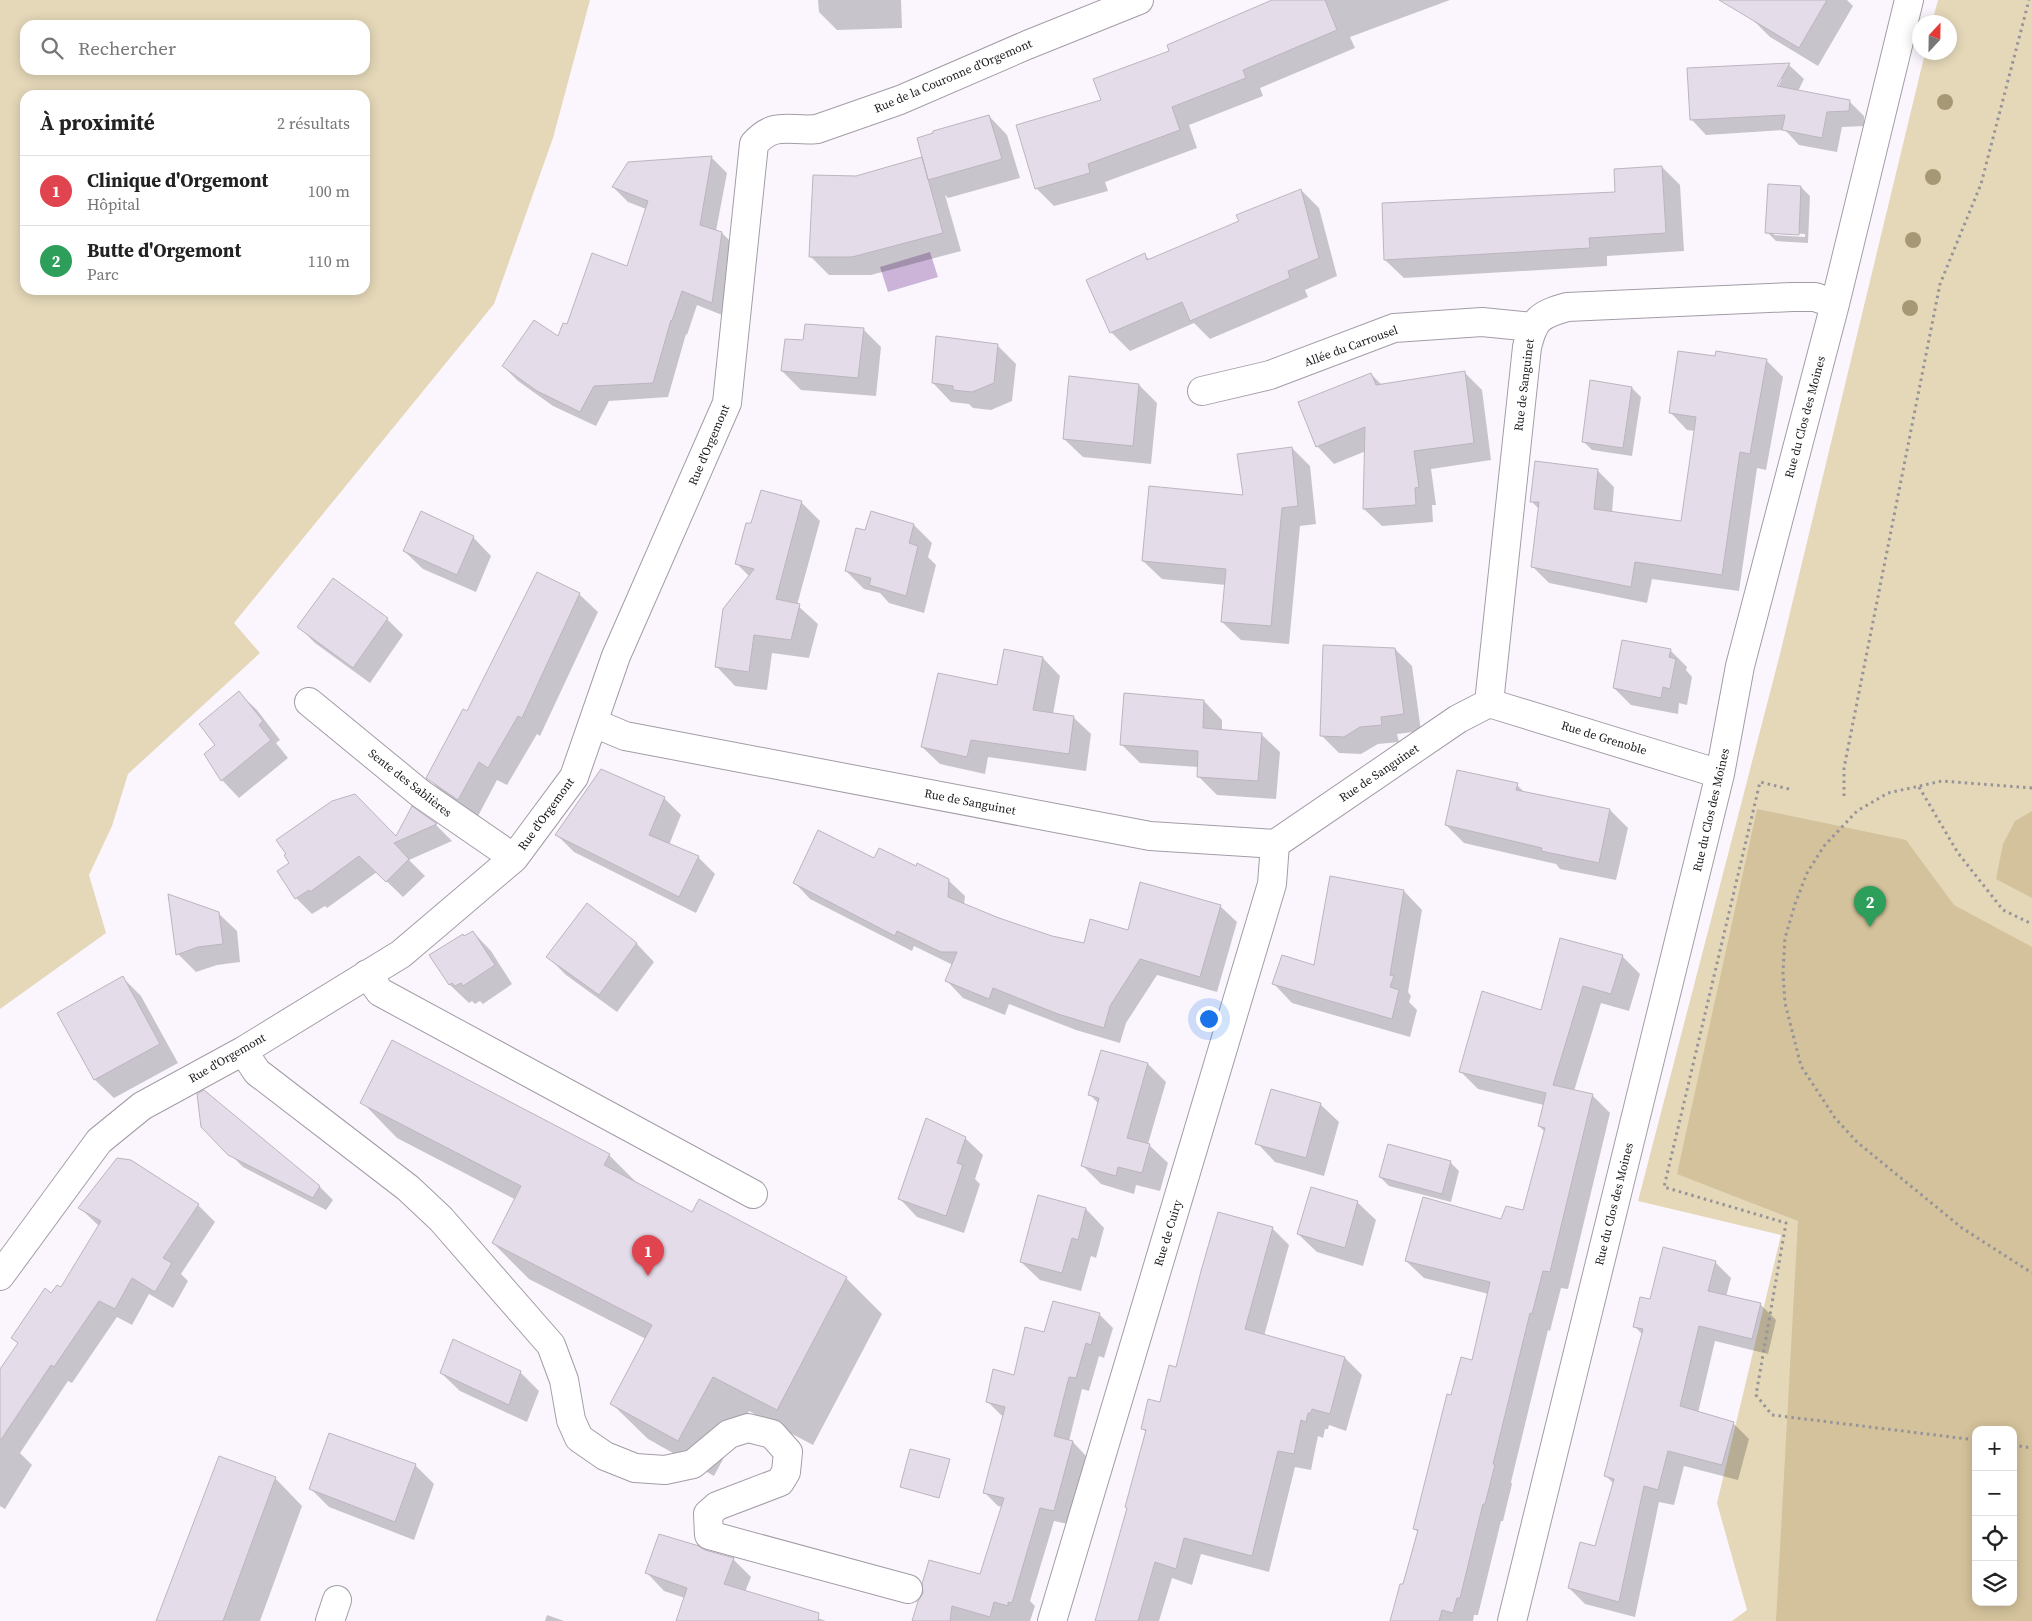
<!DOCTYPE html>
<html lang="fr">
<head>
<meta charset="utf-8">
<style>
  :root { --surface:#fff; --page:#f6f6f6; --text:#222; --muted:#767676; --line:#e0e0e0; --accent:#ea580c }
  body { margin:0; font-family:"Source Serif 4",serif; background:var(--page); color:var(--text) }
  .controls { position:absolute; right:15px; bottom:15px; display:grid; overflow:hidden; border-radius:10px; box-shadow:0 2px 12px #0003 }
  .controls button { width:45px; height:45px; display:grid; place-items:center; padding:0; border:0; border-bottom:1px solid var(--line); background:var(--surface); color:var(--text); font:25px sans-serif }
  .compass { position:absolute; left:1912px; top:15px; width:45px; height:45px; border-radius:50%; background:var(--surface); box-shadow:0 2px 12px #0003; rotate:22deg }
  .you { position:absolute; left:1208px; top:1018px; width:18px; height:18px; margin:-12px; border:4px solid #fff; border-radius:50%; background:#1a73e8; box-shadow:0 0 0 8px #1a73e833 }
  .badge { display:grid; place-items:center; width:32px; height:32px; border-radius:50%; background:var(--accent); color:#fff; font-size:16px; font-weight:700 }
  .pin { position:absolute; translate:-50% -41px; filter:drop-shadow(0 1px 2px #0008) }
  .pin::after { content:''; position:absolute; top:26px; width:18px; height:15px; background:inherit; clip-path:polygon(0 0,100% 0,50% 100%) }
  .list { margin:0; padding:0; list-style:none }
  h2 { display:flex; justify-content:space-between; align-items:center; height:65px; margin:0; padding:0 20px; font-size:21px }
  h2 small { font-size:16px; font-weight:400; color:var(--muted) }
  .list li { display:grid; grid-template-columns:32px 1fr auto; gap:15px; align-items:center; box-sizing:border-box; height:70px; padding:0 20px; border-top:1px solid var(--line) }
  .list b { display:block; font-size:19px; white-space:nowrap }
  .list p { margin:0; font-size:16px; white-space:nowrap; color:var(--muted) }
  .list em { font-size:16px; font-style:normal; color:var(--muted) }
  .icon { flex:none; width:28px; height:28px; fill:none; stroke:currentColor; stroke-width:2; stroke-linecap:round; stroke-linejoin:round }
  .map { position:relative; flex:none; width:2032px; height:1621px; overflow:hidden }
  .search { position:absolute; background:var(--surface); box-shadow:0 2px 12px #0003; left:20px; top:20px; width:350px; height:55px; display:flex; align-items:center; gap:12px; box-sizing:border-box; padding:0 18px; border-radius:15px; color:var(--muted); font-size:19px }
  .panel { position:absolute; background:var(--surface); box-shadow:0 2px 12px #0003; left:20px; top:90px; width:350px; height:205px; border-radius:15px }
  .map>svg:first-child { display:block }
  .green { fill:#e5d8b9; fill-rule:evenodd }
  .forest { fill:#d3c29b; fill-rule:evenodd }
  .water { fill:#cbb4d8 }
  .shadow { fill:#0003; fill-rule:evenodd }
  .building { fill:#e4dce8; stroke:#bcb5c0 }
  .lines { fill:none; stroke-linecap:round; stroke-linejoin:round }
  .minor-casing { stroke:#a39ca7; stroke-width:30 }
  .path { stroke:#969399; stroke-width:3; stroke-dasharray:2.5 4; stroke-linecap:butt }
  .minor { stroke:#fff; stroke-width:28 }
  .tree { fill:#a79875 }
  .labels { text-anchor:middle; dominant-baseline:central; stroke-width:4; stroke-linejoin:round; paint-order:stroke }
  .street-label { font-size:12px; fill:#19171b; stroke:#fff }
</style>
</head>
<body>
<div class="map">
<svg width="2032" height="1621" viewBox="0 0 2032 1621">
  <rect width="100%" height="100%" fill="#fbf6fe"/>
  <!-- green -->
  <path class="green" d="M0,0h590l-37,138 -59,166 -260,319 26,30 -132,121 -16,52 -23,49 17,58 -106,76zM25,25h340v45h-340zM25,95h340v195h-340z
    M1938,0h94v1621h-300l15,-11 -30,-107 64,-268 -143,-34 142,-547 145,-601 25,-1v-30h-18zM1976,1430h37v172h-37z"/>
  <!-- forest -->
  <path class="forest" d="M1757,809l149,31 48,65 78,42v674h-256l22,-400 -121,-47zM1976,1430h37v172h-37z
    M2032,811v87l-36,-19 7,-35 12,-23z"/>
  <!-- water -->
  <path class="water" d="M930,252l8,25 -50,15 -8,-25z"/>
  <!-- shadow -->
  <path class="shadow" d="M818,0h83l1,28 -65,2 -18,-18z
    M1276,0h174l-100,37 5,11 -95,40 3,8 -74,29 8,23 -92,34 3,9 -54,15 -18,-18 67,-87 68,-49z
    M1762,0h85l6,6 -35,60 -48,-29 -19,-19z
    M1789,65l15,14 -6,12 51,10 15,15v10l-22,1 -5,25 -38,-7 -14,-15 -79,5 -15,-16 -3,-50zM1779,79h3l-7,13z
    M989,116l18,19 13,43 -72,20 -3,-3 16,56 -90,24h-42l-19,-19 46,-78 65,-20z
    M712,158l15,15 -11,58 6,2 15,15 -10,69 -30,-12 -10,30 -1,-1 -18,63 -59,4 -13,25 -43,-20 -35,-25 -15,-15 56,-28 9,-13 60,-58 18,-58 -18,-7 -15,-15z
    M1662,167l18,18 4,66 -77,5v10l-203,12 -19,-18 231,-67z
    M1801,187l9,9 -2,47 -32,-2 -9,-9zM1774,232l31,2v3l-31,-2z
    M1301,190l18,18 18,68 -32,14 3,7 -98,42 -16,-16 -64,28 -19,-19 33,-77 6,5 90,-38z
    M863,329l18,18 -5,49 -75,-6 -19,-19 22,-30z
    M997,345l19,19 -4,37 -21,9 -18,-2 -4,-4 -18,-2 -18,-19z
    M1716,358l50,2 17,17 -17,93 -9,-2 -18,123 -87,-12 -5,24 -98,-20 -17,-17 7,-57 -8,-8 66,-31 17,17 -2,26 70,9 14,-91 -9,-1 -16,-17z
    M1464,372l18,18 9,70 -60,9 5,36h-4l1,17 -51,4 -18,-17 2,-58 -32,13 -17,-18 54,-72 11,11z
    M1139,385l18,18 -6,61 -68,-7 -19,-18z
    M1632,388l9,9 -9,59 -40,-6 -9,-9z
    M1292,448l18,18 6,58 -16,2 -11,118 -48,-4 -19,-18 4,-37 -64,-6 -19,-18 101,-65z
    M801,502l19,19 -23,84 21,19 -9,34 -37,-5 -5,37 -32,-4 -18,-19 33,-90 -13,-13 15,-39z
    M871,513l43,12 18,18 -4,14 8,8 -12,48 -35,-10 -9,-10 -16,-4 -18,-18 20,-39z
    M473,537l18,19 -15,36 -53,-23 -19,-18z
    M579,594l19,18 -58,124 -3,-2 -30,51 -10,-5 -20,38 -31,-22 -18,-18 40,-65z
    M387,619l16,16 -33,48 -55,-40 -16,-16z
    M1395,649l17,17 9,65 -24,3 2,8 -21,2 -17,10 -22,-1 -17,-17z
    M1670,650l17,17 -1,3 6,7 -5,28 -8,-2 -1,11 -47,-9 -17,-17z
    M1005,651l38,7 17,18 -7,38 20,3 18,17 -5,37 -98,-14 -3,17 -45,-10 -18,-17 76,-60z
    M239,693l18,17 23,30 -4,3 12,15 -49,40 -17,-18 -5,-35z
    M1204,701l18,19v10l39,4 19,18 -4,47 -59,-4 -19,-19 1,-9 -59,-4 -19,-19z
    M1517,785l8,8 85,17 18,18 -12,52 -56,-11 -4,-5 -92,-21 -18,-18z
    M664,798l17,17 -12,30 29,12 17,17 -19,39 -122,-61 -17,-17z
    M412,808l24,17 16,16 -43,19 16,16 -22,21 -26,-25 -50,36 -2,-2 -13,8 -16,-16 -17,-26 117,-34z
    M875,860l42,8 31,12 17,16 -1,9 87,32 34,8 135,-39 17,16 -20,70 -60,-17 -31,48 -6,20 -44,-13 -67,-26 -4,11 -42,-17 -16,-17 6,-16 -39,-19 -2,5 -102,-52 -16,-17z
    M1404,891l18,19 -14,82 3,4 -2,6 8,8 -7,27 -118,-34 -18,-19 41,-18z
    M587,904l50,40 17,18 -37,50 -51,-37 -18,-18z
    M218,913l19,18 3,31 -23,3 -21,7 -18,-18z
    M473,932l18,19 21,33 -29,20 -3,-3 -5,3 -3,-3 -3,2 -19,-18 -20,-29z
    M1622,956l18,18 -11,37 -28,-8 -27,88 18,4 18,18 -42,176 -7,-1 -11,43 -2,-1 -37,152 1,2 -9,37h-2l-23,94h-4l-1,6h-81l26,-89 -4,-4 38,-131 21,-35 16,-68 -65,-16 -18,-17 118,-49 21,-80 -6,-6 5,-21 -66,-16 -18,-18z
    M123,978l18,18 37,67 -64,35 -19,-18 -37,-67z
    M1148,1064l18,18 -18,62 20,19 -8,28 -24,-6 -2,9 -33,-10 -18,-18 16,-62 -9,-9z
    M204,1092l116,95 13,13 -7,10 -83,-43 -41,-41z
    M362,1102l247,53 30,30 54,29 7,-13 146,77 36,36 -69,131 -64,-34 -35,65 -66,-37 -36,-35 34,-65 -117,-60 -36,-36 23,-43 -119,-62z
    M1320,1104l19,18 -15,54 -49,-14 -18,-19z
    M965,1138l18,17 -8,24 5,5 -16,49 -47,-16 -17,-18z
    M1450,1162l9,9 -8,31 -62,-16 -9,-9z
    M1357,1202l19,18 -13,46 -46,-14 -19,-18z
    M198,1205l17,17 -34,52 7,7 -15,27 -24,-14 -17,31 -15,-8 -45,66 -4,-2 -48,72 12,12 -27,44 -5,-3v-135l19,-27 -6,-6 38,-43 10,-6 38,-63 -19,-18z
    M1086,1209l18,19 -8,30 -5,-2 -10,35 -41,-11 -19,-18z
    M1272,1228l17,17 -25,91 81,22 17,17 -16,56 -17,-6 -1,4h-3l-2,9 -5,-2 -7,34 -16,-3 -26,105 -68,-18 -9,31 -20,-7 -13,43h-63l32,-112 19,-76 -5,-5 19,-25 16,-34z
    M1715,1262l16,16 -5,19 34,7 16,16 -8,34 -53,-13 -17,72 35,10 16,16 -11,41 -54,-14 -10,39 -15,-3 -24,115 -50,-13 -16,-16 27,-40 18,-64 -8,-8 37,-141 -9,-9 17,-26z
    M1099,1314l14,14 -9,30 -5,-2 -10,35 -7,-2 -13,52 4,1 13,14 -18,68 -14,-3 -24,80 5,5 -5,15h-90l-9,-2 50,-44 22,-68 -5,-1 -14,-14 20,-76 -3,-1 -14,-14 28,-25 30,-42z
    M520,1372l19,19 -12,31 -67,-31 -19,-18z
    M415,1465l19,19 -20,56 -85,-33 -19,-19z
    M275,1478l27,28 -42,115h-102z
    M704,1551l29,8 18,18 -6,15 81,29h-149l8,-23 -21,-7 -17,-18z
    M547,1615l17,6h-19z"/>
  <!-- building -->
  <path class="building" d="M1272,0h53l12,30 -94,40 3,8 -74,29 8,23 -92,34 2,9 -55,16 -19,-64 85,-25 -8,-21 76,-28 -2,-6z
    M1719,0h108l-28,48z
    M1790,63l-13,23 73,14 -1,11 -22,1 -5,26 -40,-8 3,-15 -95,5 -3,-52z
    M989,115l13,44 -74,21 -11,-42 16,-5v-2z
    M712,156l-12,69 22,7 -10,71 -30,-12 -10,30 -1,-1 -18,63 -59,3 -14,26 -43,-21 -35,-25 32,-46 24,16 5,-13 4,1 25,-71 35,13 21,-65 -36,-14 16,-25z
    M922,157l21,76 -91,24h-43l4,-82 43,1z
    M1662,166l4,67 -77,5 1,10 -206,12 -2,-57 233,-11 -1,-23z
    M1768,184l33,2 -2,49 -34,-2z
    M1301,189l18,69 -31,13 2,7 -100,43 -8,-19 -72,31 -24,-53 59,-27 2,7 92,-39 -3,-6z
    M805,324l59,4 -6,50 -77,-7 4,-32 18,1z
    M936,336l62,8 -4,39 -22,9 -19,-2v-4l-21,-3z
    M1678,351l37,5 1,-5 51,8 -17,95 -10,-2 -18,123 -87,-13 -4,25 -100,-20 8,-65h-9l5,-41 63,8 -4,40 87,12 15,-104 -27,-4z
    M1465,371l9,72 -60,8 5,36 -4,1 1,17 -53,4 2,-82 -49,20 -18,-45 73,-29 5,12z
    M1069,376l70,8 -6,62 -70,-7z
    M1590,380l42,7 -9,61 -41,-6z
    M1292,447l6,59 -16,2 -11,118 -50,-4 5,-53 -84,-8 7,-75 94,9 -6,-41z
    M761,490l41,11 -26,98 24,5 -9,36 -37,-5 -5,37 -34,-5 8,-58 31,-40 -19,-5 11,-41h5z
    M421,511l53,25 -17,39 -54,-24z
    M871,511l43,13 -5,19 9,3 -12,50 -37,-11 2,-7 -26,-7 11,-43 9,2z
    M537,572l43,21 -58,125 -4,-2 -30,52 -9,-6 -21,38 -32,-22 37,-69 4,2z
    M333,578l55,40 -35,50 -56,-41z
    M1622,640l49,9 -2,8 7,2 -6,30 -7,-2 -2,11 -48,-10z
    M1323,645l72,3 9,66 -23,3 1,8 -22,2 -16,10 -24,-1z
    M1004,649l39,8 -10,53 41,6 -5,38 -98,-14 -4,17 -46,-10 17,-74 59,12z
    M239,691l24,30 -4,4 12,15 -50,41 -17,-27 11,-9 -16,-21z
    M1124,693l80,7 -1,28 59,5 -4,48 -61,-4 1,-26 -78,-6z
    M601,769l64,28 -16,38 50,21 -20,41 -124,-62z
    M1457,770l61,13 -2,7 94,19 -11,54 -58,-12 1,-3 -97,-23z
    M355,794l41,42 16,-30 25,18 -43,19 15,16 -23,23 -27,-26 -49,36 -1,-2 -14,9 -18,-28 12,-8 -5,-8 2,-1 -10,-14 56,-39z
    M818,830l56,28 5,-10 37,18 1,-3 32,16 -1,18 51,21 53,18 32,7 6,-24 38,11 12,-48 81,23 -21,72 -60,-18 -30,47 -6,22 -46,-14 -65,-26 -4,11 -44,-18 12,-29h-16l-44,-21 -2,5 -102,-53z
    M1330,876l74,14 -14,85 4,1 -4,11 9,3 -7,29 -120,-35 10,-29 32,10z
    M168,894l51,18 4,32 -25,3 -22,8z
    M587,903l50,40 -38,52 -53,-38z
    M473,931l22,34 -32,21 -2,-3 -6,3 -3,-3 -3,2 -20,-30 34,-21 1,2z
    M1560,938l63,17 -12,39 -28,-8 -30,99 40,9 -43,178 -7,-1 -11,43 -2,-1 -37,151 2,1 -10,39h-2l-23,94h-3l-4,15 -11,-3 -3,11h-49l10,-37h3l15,-54 -5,-1 34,-135 4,1 10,-38 11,3 18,-78 -85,-21 18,-64 78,22 5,-13 17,4 22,-82 -7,-2 8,-33 -87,-21 23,-81 59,19z
    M123,976l37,68 -66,36 -37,-67z
    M392,1040l218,114 -6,11 88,47 7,-13 148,78 -70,133 -64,-33 -35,64 -68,-37 42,-79 -160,-82 29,-57 -161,-83z
    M1101,1050l47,13 -21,75 23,6 -8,29 -24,-6 -2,9 -35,-10 18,-68 -11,-3z
    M1271,1089l50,14 -15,55 -51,-14z
    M204,1090l116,96 -7,12 -85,-43 -27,-28 -4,-33z
    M926,1118l40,19 -9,26 6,2 -17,51 -48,-17z
    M1388,1144l63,17 -9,33 -63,-17z
    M117,1158l14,2 68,44 -36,54 9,5 -17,29 -23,-14 -17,31 -16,-8 -45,66 -3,-2 -51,76v-72l18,-26 -7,-5 34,-50 6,5 6,-8 4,2 40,-66 -23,-13z
    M1311,1187l47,14 -13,47 -48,-14z
    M1038,1195l48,13 -8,32 -6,-2 -10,35 -42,-11z
    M1218,1212l55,15 -28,102 100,28 -15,57 -18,-5 -1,4h-3l-2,9 -5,-2 -7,34 -16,-3 -26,105 -68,-18 -8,31 -21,-7 -17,59h-43l32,-113 -2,-1 21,-77 -5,-1 7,-30 12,3 9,-37 7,2 25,-96z
    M1663,1247l53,14 -8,30 53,12 -9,36 -53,-13 -19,80 54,16 -12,43 -54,-14 -10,39 -14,-4 -25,116 -51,-14 12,-46 15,4 19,-67 -10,-3 39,-147 -10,-2 7,-30 10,2z
    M1053,1301l47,12 -9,32 -5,-2 -10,35 -7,-1 -15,59 19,5 -19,70 -14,-3 -28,95 -4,-1v4l-14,-4 -4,15 -38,-11 -2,15h-38l6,-20 5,-8 -1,-9 7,-24 51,14 24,-76 -21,-5 22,-86 -19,-5 7,-33 21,6 11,-48 19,5z
    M453,1339l68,32 -12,34 -69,-32z
    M329,1433l87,31 -21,58 -86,-33z
    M910,1449l40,10 -11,39 -39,-11z
    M219,1456l57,21 -53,144h-67z
    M659,1534l40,12 6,4 29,8 -10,26 95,29 -1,8h-142l11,-33 -42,-15z"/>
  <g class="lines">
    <defs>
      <path id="minor" d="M1202,391l68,-16 124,-47 88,-6 51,5
        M309,702l112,92 93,64
        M1489,703l231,71
        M594,723l31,13 525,100 125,8 183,-125 31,-16 38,-356c7,-28 12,-32 40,-40l225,-10h23l20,7
        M367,974l13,18 373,202
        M243,1051l14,21 151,116 33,31 110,126 13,35 7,40 8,18 26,18 30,12 30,2 28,-6 36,-30 19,-6 24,6 16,18 -2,20 -6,10 -63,24 -9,8 1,21 199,54
        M0,1276l99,-135 43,-35 101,-55 158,-97 113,-96 60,-81 42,-121 111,-253 27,-259c21,-24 37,-12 63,-15l83,-29 127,-55 112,-45
        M330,1621l7,-21
        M1052,1621l220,-737 3,-40
        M1512,1621l208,-847 20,-108 95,-362 74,-304"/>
    </defs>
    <!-- minor casing -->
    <use href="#minor" class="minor-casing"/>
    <!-- path -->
    <path class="path" d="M1919,787l39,66 45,57 29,14
      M2032,788l-90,-7 -54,12 -31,18 -33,35 -17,27 -12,31 -10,34 -2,34 2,31 16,63 34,52 22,24 105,86 70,45
      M1789,789l-29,-7 -96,405 122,36 -30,172 16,20 204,25
      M1844,796v-28l96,-484 41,-100 48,-184
      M2013,1445l19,3"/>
    <!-- minor -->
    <use href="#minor" class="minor"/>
  </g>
  <!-- trees -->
  <g class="tree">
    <circle cx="1945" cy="102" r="8"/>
    <circle cx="1933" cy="177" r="8"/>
    <circle cx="1913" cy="240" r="8"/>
    <circle cx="1910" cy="308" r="8"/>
  </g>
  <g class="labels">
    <!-- street labels -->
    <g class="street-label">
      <text transform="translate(953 76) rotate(-23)">Rue de la Couronne d'Orgemont</text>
      <text transform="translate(1351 346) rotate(-20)">Allée du Carrousel</text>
      <text transform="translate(1524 385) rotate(-83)">Rue de Sanguinet</text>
      <text transform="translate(1805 417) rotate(-75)">Rue du Clos des Moines</text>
      <text transform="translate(709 445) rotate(-67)">Rue d'Orgemont</text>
      <text transform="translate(1604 738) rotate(17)">Rue de Grenoble</text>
      <text transform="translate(1379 773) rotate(-34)">Rue de Sanguinet</text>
      <text transform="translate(410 783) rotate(38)">Sente des Sablières</text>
      <text transform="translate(970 802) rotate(11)">Rue de Sanguinet</text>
      <text transform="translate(1711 810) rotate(-77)">Rue du Clos des Moines</text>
      <text transform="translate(546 814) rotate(-54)">Rue d'Orgemont</text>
      <text transform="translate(227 1058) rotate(-30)">Rue d'Orgemont</text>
      <text transform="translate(1614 1204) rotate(-76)">Rue du Clos des Moines</text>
      <text transform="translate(1168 1233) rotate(-73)">Rue de Cuiry</text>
    </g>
  </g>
</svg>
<div class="controls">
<button>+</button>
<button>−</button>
<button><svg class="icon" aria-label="locate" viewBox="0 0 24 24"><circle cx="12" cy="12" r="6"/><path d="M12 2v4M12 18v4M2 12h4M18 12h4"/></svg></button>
<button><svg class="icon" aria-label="layers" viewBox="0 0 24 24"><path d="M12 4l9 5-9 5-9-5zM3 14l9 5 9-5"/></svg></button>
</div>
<svg class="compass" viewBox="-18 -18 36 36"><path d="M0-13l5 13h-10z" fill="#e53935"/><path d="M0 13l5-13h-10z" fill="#767676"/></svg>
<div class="you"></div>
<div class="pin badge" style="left:648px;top:1276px;background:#e0444e">1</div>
<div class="pin badge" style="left:1870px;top:927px;background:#2e9e5b">2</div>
<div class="search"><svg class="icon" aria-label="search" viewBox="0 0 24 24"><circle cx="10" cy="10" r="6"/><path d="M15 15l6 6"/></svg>Rechercher</div>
<section class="panel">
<h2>À proximité<small>2 résultats</small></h2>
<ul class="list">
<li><span class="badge" style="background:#e0444e">1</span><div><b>Clinique d'Orgemont</b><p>Hôpital</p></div><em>100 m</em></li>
<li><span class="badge" style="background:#2e9e5b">2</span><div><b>Butte d'Orgemont</b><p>Parc</p></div><em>110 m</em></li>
</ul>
</section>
</div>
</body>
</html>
